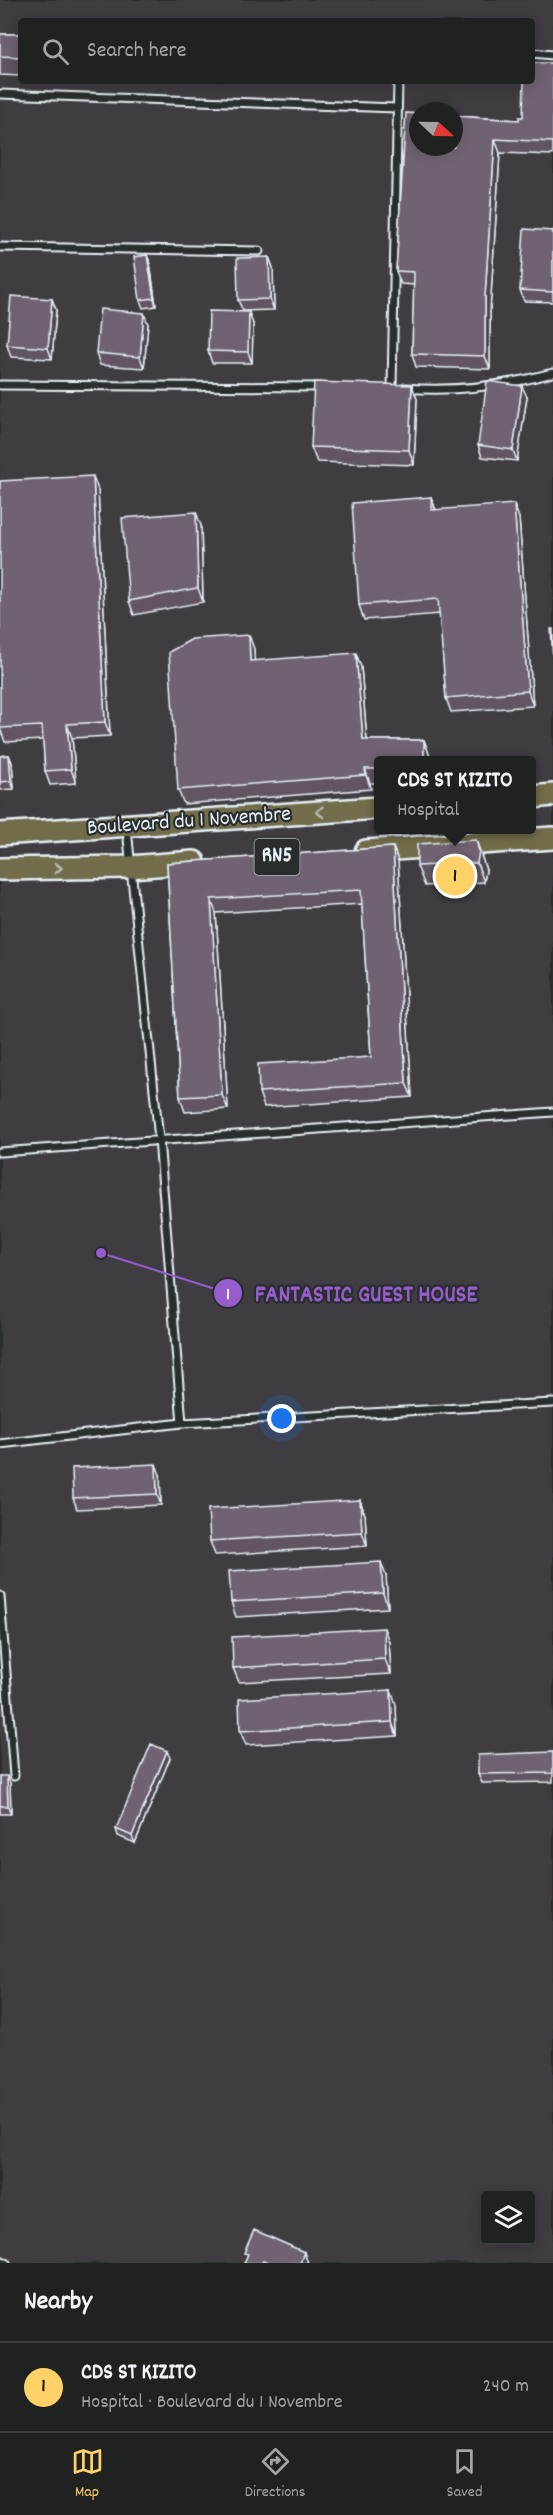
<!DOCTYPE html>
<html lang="en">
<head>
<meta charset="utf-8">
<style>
  :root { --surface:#202222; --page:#282a2a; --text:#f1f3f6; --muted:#a2a4a5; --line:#3d3f40; --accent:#ffd166 }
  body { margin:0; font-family:Dekko,sans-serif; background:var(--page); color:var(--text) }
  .controls { position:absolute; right:18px; bottom:18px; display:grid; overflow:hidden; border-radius:6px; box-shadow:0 3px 15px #0003 }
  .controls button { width:54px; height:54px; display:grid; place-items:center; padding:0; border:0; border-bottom:2px solid var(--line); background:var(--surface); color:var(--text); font:30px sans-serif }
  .compass { position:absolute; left:409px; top:102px; width:54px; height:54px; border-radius:50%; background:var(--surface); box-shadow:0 3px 15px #0003; rotate:112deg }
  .you { position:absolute; left:282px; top:1419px; width:21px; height:21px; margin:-15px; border:4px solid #fff; border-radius:50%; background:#1a73e8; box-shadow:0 0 0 9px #1a73e833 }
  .badge { display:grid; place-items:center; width:39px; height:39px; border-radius:50%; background:var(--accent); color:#111; font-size:20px; font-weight:700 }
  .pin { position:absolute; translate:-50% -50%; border:3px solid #fff; box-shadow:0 2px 6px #0006 }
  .popup { position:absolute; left:374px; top:756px; width:162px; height:78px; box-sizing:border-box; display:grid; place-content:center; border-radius:6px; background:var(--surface); filter:drop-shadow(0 2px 4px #0005); font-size:20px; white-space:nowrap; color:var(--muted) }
  .popup b { font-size:22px; color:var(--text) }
  .popup::after { content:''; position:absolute; left:50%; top:100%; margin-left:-12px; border:12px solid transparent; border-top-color:var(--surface) }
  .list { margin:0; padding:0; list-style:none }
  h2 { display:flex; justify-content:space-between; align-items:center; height:78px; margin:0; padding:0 24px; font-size:26px }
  h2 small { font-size:20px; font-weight:400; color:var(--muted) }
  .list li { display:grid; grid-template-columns:39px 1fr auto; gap:18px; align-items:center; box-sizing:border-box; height:90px; padding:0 24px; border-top:2px solid var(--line) }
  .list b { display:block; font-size:22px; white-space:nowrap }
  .list p { margin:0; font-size:20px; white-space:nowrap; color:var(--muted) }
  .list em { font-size:20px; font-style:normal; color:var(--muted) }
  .icon { flex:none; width:33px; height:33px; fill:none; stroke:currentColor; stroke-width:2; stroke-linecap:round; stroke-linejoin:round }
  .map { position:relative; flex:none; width:553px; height:2263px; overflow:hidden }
  .search { position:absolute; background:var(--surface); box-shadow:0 3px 15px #0003; left:18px; right:18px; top:18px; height:66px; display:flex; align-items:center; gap:15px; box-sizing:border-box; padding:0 21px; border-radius:6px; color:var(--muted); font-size:22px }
  .sheet { height:168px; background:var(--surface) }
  nav { display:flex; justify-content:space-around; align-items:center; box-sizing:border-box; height:84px; border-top:2px solid var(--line); background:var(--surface); font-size:16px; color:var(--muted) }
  nav a { display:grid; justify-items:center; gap:3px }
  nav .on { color:var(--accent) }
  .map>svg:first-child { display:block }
  .built { fill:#3f3d42; fill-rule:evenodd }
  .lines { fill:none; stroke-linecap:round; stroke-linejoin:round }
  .lane-casing { stroke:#e8f1f8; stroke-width:11 }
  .primary-casing { stroke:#e8f1f8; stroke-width:26 }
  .lane { stroke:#2a2d2e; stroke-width:7 }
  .primary { stroke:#716d4b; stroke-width:21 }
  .wall { fill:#605561; stroke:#e8f1f8; stroke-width:1.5 }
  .shaded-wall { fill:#4e454f; stroke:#e8f1f8; stroke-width:1.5 }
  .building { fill:#706371; stroke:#e8f1f8; stroke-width:1.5 }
  .oneway { stroke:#b8bcb3 }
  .labels { text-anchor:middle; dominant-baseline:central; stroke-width:4.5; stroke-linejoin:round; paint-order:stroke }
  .shield { fill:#2a2d2e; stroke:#afb6bb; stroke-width:1.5 }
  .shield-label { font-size:21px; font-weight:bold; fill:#e8f1f8 }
  .street-label { font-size:22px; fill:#e8f1f8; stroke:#2a2d2e }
  .leader { fill:none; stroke:#965dcd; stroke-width:2 }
  .callout-dot { fill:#965dcd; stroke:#2a2d2e; stroke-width:2 }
  .mark-label { font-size:18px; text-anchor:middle; font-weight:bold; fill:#fff }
  .callout-label { font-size:24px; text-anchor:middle; font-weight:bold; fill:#965dcd; stroke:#2a2d2e; stroke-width:4.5; stroke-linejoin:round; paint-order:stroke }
</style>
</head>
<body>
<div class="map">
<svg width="553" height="2263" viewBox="0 0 553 2263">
  <rect width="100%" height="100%" fill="#2a2d2e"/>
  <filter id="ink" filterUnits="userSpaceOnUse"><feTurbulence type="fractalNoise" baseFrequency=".0167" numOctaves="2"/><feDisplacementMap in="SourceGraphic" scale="12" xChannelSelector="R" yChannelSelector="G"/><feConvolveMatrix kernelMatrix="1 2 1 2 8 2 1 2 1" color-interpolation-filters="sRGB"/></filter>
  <g filter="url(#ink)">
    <!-- built -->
    <path class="built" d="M0,0h553v2263h-553zM21,21h511v60h-511zM418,111h36v36h-36zM378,760h154v70h-154zM486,2196h44v44h-44z"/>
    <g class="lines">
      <defs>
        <path id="lane" d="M532,53l21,2
          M0,94l397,14
          M0,247l259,4
          M0,385l321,2
          M392,387l6,-306
          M405,388c50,4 99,-2 148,-15
          M127,829l32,310 23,284
          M0,1152l553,-40
          M0,1444l182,-21 371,-20
          M0,1596l14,180
          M0,2260l6,3"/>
        <path id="primary" d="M532,797l21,-2
          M0,834l378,-26
          M366,851l187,-13
          M0,869l130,-2 64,-5"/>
      </defs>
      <!-- lane casing -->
      <use href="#lane" class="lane-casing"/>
      <!-- primary casing -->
      <use href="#primary" class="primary-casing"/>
      <!-- lane -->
      <use href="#lane" class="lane"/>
      <!-- primary -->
      <use href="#primary" class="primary"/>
    </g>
    <!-- wall -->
    <path class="wall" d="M0,34h21v42l-21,-1z
      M553,63v92l-53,-2 -10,158v58l-74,-2 -4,-13 2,-69 -13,-1 -5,-13 10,-158 113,7 4,-3z
      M553,231v71l-29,-1 -4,-11z
      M147,255l3,8 6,43 -13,2 -3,-8z
      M269,257l4,11 1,42 -31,1 -5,-11z
      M52,299l4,11 -4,49 -41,-2 -4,-12z
      M148,324l-4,44 -44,-3 -4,-12z
      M253,324l-1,39h-40l-4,-12z
      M527,397l-10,64 -35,-4 -4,-12z
      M417,399l-3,66 -97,-3 -6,-15z
      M98,490l12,246 -38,2 4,45 -26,2 -5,-14 -2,-31 -38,2 -5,-14z
      M431,497l5,13 83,8 14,188 -82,6 -5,-14 -6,-84 -76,6 -5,-15z
      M201,526l2,76 -69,13 -5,-14z
      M254,649v12l107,6 6,73h57l5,14 -51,6v23h-8l1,6 -187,15 -6,-14z
      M9,755l3,8 2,26 -14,1v-34z
      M476,840l10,30 -2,12 -59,4 -8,-20z
      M393,847l5,14 14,236 -148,10 -5,-15 112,-35 -9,-153 -146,9 12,196 -43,3 -5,-15 -13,-234z
      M160,1475l1,30 -84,4 -4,-11z
      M360,1500l5,15 2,31 -152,9 -5,-14z
      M386,1576l2,32 -152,9 -5,-15z
      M389,1642l2,32 -152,8 -6,-14z
      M391,1690l5,15 1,31 -151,9 -6,-14z
      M553,1752v30l-71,1 -4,-9z
      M170,1758l-35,85 -17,-7 -2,-7z
      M0,1776l10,7 1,31h-11z"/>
    <!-- shaded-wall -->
    <path class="shaded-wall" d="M495,139l5,14 -10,158v58l-5,-13v-59z
      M147,255l3,8 6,43 -2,-8z
      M269,257l4,11 1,42 -4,-11z
      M52,299l4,11 -4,49 -4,-11z
      M249,312l4,12 -1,39 -4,-11z
      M144,313l4,11 -4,44 -4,-11z
      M412,385l5,14 -3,66 -5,-15z
      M522,386l5,11 -10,64 -4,-11z
      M93,476l5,14 12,246 -5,-14z
      M431,497l5,15 -4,-2z
      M514,504l5,14 14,188 -5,-15z
      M196,512l5,14 2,76 -5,-14z
      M249,635l5,14 1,27 -5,-15z
      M356,653l5,14 7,87 -5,-14z
      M67,724l5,14 4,45 -5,-14z
      M424,740l5,14v6h-5z
      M9,755l3,8 2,26 -3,-8z
      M365,769l5,14 1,6 -5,-14z
      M476,840l10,30 -2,12 -7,-19z
      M393,847l5,14 14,236 -6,-14z
      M211,899l5,14 12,196 -6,-14z
      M156,1464l4,11 1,30 -4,-11z
      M360,1500l5,15 2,31 -5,-14z
      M381,1562l5,14 2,32 -5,-15z
      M384,1628l5,14 2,32 -6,-15z
      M391,1690l5,15 1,31 -5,-14z
      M167,1751l3,7 -35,85 -3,-7z
      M7,1776l3,7 1,31 -3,-8z
      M304,2252l4,11h-8z"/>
    <!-- building -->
    <path class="building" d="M0,34h21v23l-21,-1z
      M532,63h21v79l-58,-3 -10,158v59l-73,-2 2,-82 -18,-1 10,-158 12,1v33h36v-31l65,4v-3h4l1,-36h8z
      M524,229l29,2v61l-33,-2z
      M147,255l7,43 -14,2 -6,-43z
      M269,257l1,42 -32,1 -1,-42z
      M11,296l41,3 -4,49 -41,-3z
      M100,309l44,4 -4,44 -44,-4z
      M209,311l40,1 -1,40 -40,-1z
      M487,381l35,5 -9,64 -35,-5z
      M314,382l98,3 -3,65 -98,-3z
      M93,476l12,246 -38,2 4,45 -26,2 -3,-45 -42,2v-247z
      M431,497l1,13 82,-6 14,187 -82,7 -8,-99 -79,6 -7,-102z
      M196,512l2,76 -69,13 -7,-83z
      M551,629h2v31z
      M249,635l1,26 106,-8 7,87h61v20h-46v9h-13l1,6 -188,15 -9,-138 23,-13z
      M9,755l2,26 -11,1v-26z
      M476,840l3,11 -2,12 -60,3v-22z
      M393,847l13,236 -147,9 -1,-28 113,-7 -10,-167 -150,9 11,196 -42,2 -13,-234z
      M156,1464l1,30 -84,4 -1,-30z
      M360,1500l2,32 -152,9 -2,-32z
      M381,1562l2,31 -152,9 -2,-31z
      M384,1628l1,31 -152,9 -1,-31z
      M391,1690l1,32 -152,9 -1,-32z
      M151,1744l16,7 -35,85 -16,-7z
      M553,1752v21l-75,1v-19z
      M0,1776h7l1,30h-8z
      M254,2230l50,22 -4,11h-32l-5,-2 -1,2h-18l4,-9 -4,-1z"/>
    <!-- one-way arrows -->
    <defs><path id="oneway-chevron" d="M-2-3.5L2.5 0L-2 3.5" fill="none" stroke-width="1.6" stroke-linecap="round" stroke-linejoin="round" transform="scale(1.5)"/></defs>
    <g class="oneway">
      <use href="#oneway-chevron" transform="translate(320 812) rotate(176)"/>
      <use href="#oneway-chevron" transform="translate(58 868) rotate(-1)"/>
    </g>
  </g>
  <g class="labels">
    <!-- shield labels -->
    <rect class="shield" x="254.5" y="839" width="45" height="36" rx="4.5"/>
    <g class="shield-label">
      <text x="277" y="857">RN5</text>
    </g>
    <!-- street labels -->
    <g class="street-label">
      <text transform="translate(189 822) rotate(-4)">Boulevard du 1 Novembre</text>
    </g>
  </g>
  <!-- callouts -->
  <path class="leader" d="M101 1253L228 1293"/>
  <g class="callout-dot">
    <circle cx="101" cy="1253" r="6"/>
    <circle cx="228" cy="1293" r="15"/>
  </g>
  <g class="mark-label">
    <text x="228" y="1299">1</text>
  </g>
  <g class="callout-label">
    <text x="366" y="1301">FANTASTIC GUEST HOUSE</text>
  </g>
</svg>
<div class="controls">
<button><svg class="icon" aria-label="layers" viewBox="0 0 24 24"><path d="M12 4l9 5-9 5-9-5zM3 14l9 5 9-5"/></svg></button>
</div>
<svg class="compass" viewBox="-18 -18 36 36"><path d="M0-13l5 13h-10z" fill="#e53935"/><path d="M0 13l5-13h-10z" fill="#a2a4a5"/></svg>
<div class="you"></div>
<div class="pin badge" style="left:455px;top:876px">1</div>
<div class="popup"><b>CDS ST KIZITO</b>Hospital</div>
<div class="search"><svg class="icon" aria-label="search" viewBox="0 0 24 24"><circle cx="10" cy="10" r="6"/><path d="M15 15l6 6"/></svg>Search here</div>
</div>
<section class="sheet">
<h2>Nearby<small></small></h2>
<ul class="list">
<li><span class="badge">1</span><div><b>CDS ST KIZITO</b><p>Hospital · Boulevard du 1 Novembre</p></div><em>240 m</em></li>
</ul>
</section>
<nav>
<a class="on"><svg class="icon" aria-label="map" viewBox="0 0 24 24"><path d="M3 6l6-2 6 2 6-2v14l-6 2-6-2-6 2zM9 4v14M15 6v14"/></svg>Map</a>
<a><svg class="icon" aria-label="directions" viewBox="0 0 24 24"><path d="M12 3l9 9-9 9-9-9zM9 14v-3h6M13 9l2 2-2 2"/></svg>Directions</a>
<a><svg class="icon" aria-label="saved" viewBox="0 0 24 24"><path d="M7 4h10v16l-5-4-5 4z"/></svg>Saved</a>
</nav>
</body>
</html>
